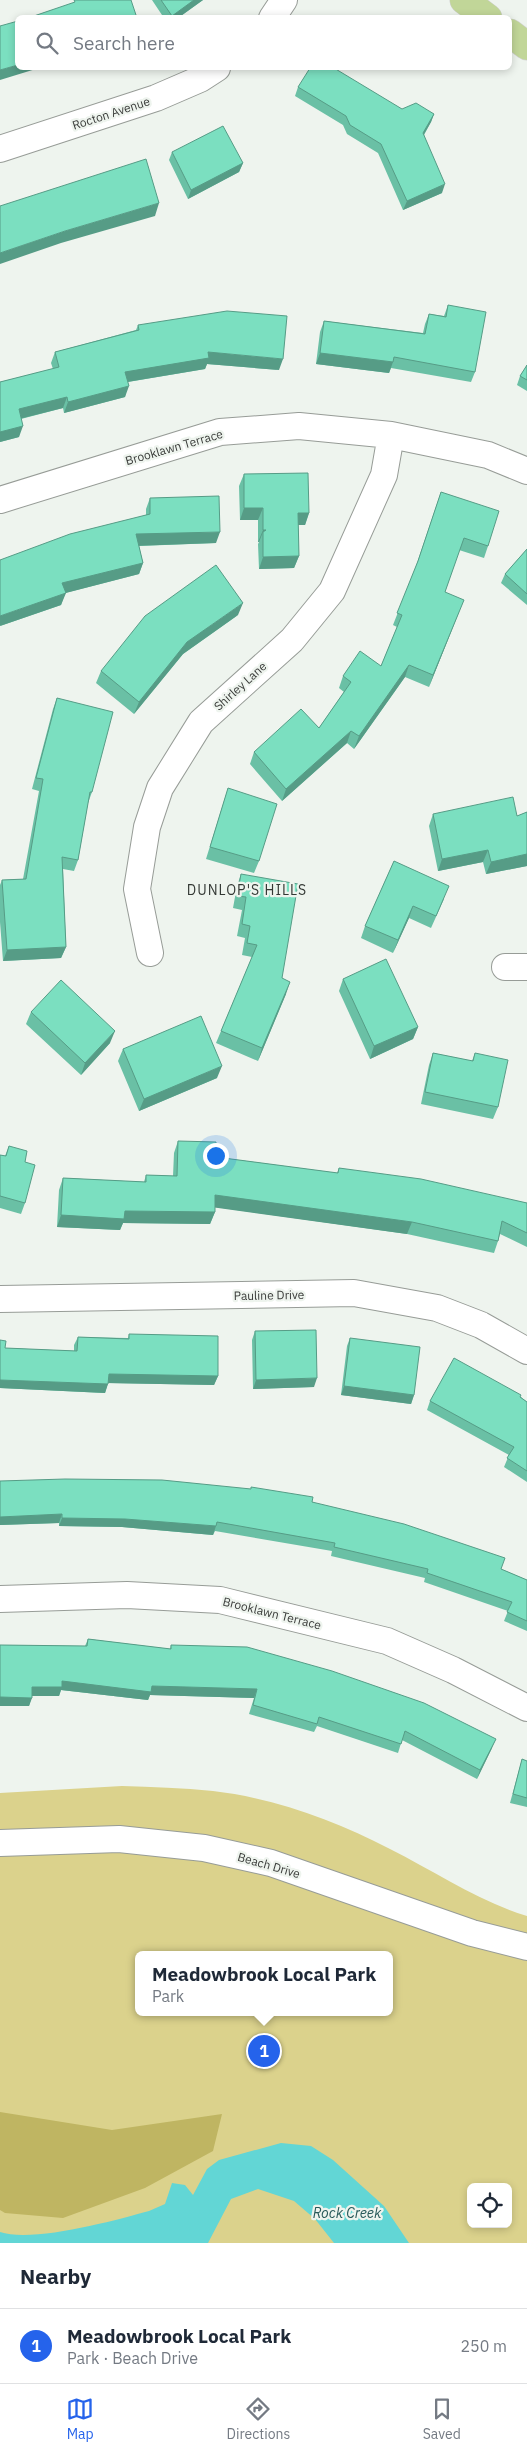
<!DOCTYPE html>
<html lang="en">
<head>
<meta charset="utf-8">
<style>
  :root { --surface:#fff; --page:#f6f6f7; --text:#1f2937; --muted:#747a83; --line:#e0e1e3; --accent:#2563eb }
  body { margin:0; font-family:"IBM Plex Sans",sans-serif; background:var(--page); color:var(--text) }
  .controls { position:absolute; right:15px; bottom:15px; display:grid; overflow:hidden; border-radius:8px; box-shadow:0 2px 8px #0003 }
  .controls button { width:45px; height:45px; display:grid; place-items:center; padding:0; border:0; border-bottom:1px solid var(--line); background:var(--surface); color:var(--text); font:25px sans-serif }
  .you { position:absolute; left:215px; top:1155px; width:18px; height:18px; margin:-12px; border:4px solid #fff; border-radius:50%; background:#1a73e8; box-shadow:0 0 0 8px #1a73e833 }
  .badge { display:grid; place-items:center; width:32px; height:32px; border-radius:50%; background:var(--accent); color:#fff; font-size:16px; font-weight:700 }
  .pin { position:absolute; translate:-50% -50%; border:2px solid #fff; box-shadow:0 1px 5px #0006 }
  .popup { position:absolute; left:135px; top:1951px; width:258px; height:65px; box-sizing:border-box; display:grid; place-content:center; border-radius:8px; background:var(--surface); filter:drop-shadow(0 1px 4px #0005); font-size:16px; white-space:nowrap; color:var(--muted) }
  .popup b { font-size:19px; color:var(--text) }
  .popup::after { content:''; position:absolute; left:50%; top:100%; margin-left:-10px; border:10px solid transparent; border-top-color:var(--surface) }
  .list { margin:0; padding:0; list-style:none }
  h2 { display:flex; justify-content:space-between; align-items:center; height:65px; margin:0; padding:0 20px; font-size:21px }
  h2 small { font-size:16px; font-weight:400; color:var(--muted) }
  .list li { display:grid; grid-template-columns:32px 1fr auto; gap:15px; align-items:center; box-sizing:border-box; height:75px; padding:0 20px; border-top:1px solid var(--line) }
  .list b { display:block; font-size:19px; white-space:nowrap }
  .list p { margin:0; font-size:16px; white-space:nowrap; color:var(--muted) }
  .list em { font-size:16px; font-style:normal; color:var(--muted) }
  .icon { flex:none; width:28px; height:28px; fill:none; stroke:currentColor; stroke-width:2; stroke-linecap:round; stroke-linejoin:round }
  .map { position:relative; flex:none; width:527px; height:2243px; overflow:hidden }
  .search { position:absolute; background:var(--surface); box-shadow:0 2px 8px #0003; left:15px; right:15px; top:15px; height:55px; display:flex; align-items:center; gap:12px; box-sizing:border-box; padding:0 18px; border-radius:8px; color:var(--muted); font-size:19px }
  .sheet { height:140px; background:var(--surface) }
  nav { display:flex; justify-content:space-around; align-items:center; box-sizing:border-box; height:70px; border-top:1px solid var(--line); background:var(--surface); font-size:14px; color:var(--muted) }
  nav a { display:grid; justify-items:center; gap:2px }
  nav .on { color:var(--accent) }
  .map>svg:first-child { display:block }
  .green { fill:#dbd28c; fill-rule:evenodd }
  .forest { fill:#bfb562 }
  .water { fill:#62d6d5 }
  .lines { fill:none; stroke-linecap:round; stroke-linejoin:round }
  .minor-casing { stroke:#979c97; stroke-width:28 }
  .major-casing { stroke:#d0d0d0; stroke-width:29 }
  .minor { stroke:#fff; stroke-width:26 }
  .major { stroke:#c1d698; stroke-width:28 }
  .wall { fill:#6ac0a5 }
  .shaded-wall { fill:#569c86 }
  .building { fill:#7bdfc0; stroke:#569c86 }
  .labels { text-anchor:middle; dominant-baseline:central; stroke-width:4.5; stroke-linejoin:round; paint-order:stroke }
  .street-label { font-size:12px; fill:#3a3c3a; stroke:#eef4ee }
  .neighbourhood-label { font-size:14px; letter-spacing:1px; fill:#333834; stroke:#eef4ee }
  .water-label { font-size:14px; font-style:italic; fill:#275959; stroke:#eef4ee }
</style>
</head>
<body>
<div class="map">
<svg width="527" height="2243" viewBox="0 0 527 2243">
  <rect width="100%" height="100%" fill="#eef4ee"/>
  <!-- green -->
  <path class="green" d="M122,1786c30,1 61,2 91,5 61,7 123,30 177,58 46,23 88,52 137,67v327h-527v-450zM139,1955h250v57h-250zM471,2187h37v37h-37z"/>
  <!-- forest -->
  <path class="forest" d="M0,2112l112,18 110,-16 -9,37 -68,37 -82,30 -58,-5 -5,-3z"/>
  <!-- water -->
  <path class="water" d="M281,2143l30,3 22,14 51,46 25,37h-75l-19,-24 -21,-18 -36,-12 -27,10 -23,44h-208v-11c32,11 113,-11 149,-21l16,-7 7,-21 13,2 8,10 14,-26 12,-9z"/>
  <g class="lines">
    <defs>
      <path id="minor" d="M272,18l12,-18
        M0,149l156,-51 44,-19 17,-11
        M0,500l220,-68 79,-6 92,9 97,20 39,16
        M150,953l-13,-64 10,-62 13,-39 41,-66 91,-82 40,-49 52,-116 7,-40
        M505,967h22
        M0,1299l354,-6 83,15 44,17 46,26
        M0,1599l127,-4 93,5 167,41 66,29 74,38
        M0,1843l119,-4 85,9 67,15 201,70 55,14"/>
      <path id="major" d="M464,0l24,18
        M510,33l17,13"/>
    </defs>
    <!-- minor casing -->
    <use href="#minor" class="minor-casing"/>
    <!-- major casing -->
    <use href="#major" class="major-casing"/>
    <!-- minor -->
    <use href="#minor" class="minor"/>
    <!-- major -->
    <use href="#major" class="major"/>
  </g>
  <!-- wall -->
  <path class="wall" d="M152,0h51l-25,18h-14z
    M298,87l104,22 32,5 -3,8 -7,13 18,58 -39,17 -25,-57 -31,-19 -4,-9 -48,-29z
    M172,152l71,11 -4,9 -51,27 -19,-39z
    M448,305l27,67 -4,10 -80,-14 -2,5 -73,-9 4,-32 4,-11 99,12 2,-9 4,-10 15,2z
    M138,325l141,45 -72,-6 -2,5 -77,13 -3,15 -61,16 -1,-5 -42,11 -2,18 -19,5v-60l53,-13 -2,-6 4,-11 81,-22z
    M527,365v26l-10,-6 3,-9z
    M244,474l65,39 -4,12h-7l1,31 -5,12 -35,1 -1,-25 1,-2h-1v-22h-18l-1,-34z
    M441,492l47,54 -4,12 -25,-8 -14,42 14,20 -30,75 -24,-10 -51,72 -7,-6 -65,58 -32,-37 4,-12 65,-24 25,-36 -5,-4 4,-12 38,-10 16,-39 -4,-2 23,-59z
    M150,498l66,45 -77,3 4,17 -4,11 -74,19 -4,12 -61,21 146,-111v-6z
    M527,549v56l-26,-22 4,-9z
    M238,615l-55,39 -49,60 -38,-31 5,-12z
    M57,698l35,94 -4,11 -10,57 -4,11 -11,-2 3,78 -5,11 -58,3 -3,-39v-37l2,-5 21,-1 16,-88 -7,-2 21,-80z
    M228,788l31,73 -5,12 -48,-14z
    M527,812v54l-41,8 -3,-12 -45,9 -9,-45 4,-12 84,2z
    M394,861l50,38 -13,29 -22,-10 -16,35 -32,-15 4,-12z
    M241,874l41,104 4,16 -28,67 -42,-18 36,-86 -10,-2 3,-17 -8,-2 5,-26 -9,-2 4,-22z
    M343,979l75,48 -5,12 -43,20 -31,-68z
    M31,1012l79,31 -29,32 -55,-51z
    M123,1049l94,29 -78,33 -21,-50z
    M433,1053l39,8 3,-8 23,54 -5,12 -72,-15 8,-39z
    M178,1141l38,16 121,16 2,-5 188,35v44l-27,-13 -2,7 -4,12 -87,-19 -192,-27v5l-5,12 -87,-1 -3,7 -63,-3 2,-37 4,-12 81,4 2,-7 27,1 1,-23z
    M9,1146l16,57 -4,11 -21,-6v-53l5,1z
    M255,1331l59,56 -61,2 -1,-49z
    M129,1334l89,42 -4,9 -106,-2 -3,10 -105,-5v-48l5,8 69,3v-6l4,-8 50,1z
    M350,1338l64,57 -3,9 -70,-9 6,-49z
    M521,1397l6,5v80l-23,-15 5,-12 -82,-45 3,-9z
    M0,1481l312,21 189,67 26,11v51l-23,-10 4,-10 -84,-29 1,-4 -94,-22 1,-5 -117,-20 -2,4 -91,-8 -63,-1v-3l-59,2z
    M88,1639l82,10 1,-4 321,103 -15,31 -75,-39 -4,13 -81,-27 -3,6 -65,-18 5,-16 -104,-3 -2,5 -87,-10 -2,6h-27l-3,10h-29v-61l85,1z
    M522,1759l5,2v46l-17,-4z"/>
  <!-- shaded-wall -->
  <path class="shaded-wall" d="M194,0h9l-25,18h-7l1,-2z
    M18,65v3h21l-39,12v-10z
    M434,114l-3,8 -11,19 3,-8z
    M243,163l-4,9 -51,27 3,-9z
    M445,184l-3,9 -39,17 4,-9z
    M159,203l-4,13 -94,27 -61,21v-11l65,-22z
    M208,352l75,7 -4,11 -72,-6 -2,5 -84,14 4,-11z
    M320,353l73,9 -4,11 -73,-9z
    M129,386l-4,11 -61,16 4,-11z
    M67,397l-4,11 -48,12 4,-11z
    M23,426l-4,11 -19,5v-10z
    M244,508h19l-5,12h-18z
    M298,513h11l-4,12h-11z
    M263,530h3l-3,2 -4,10h-1z
    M220,532l-4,11 -84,3 4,-12z
    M299,556l-5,12 -35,1 4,-12z
    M143,563l-4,11 -81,21 4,-12z
    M66,593l-5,12 -61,21v-10z
    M464,600l-5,12 -30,75 4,-12z
    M243,603l-5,12 -55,39 -49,60 5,-12 48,-60z
    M409,665l-4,12 -51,72 5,-13z
    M351,731l-4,12 -65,58 4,-12z
    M488,850l-5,12 -45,9 4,-12z
    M527,854v12l-41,8 5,-12z
    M413,906l-4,12 -16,35 5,-13z
    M66,947l-5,11 -58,3 4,-11z
    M290,982l-4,12 -28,67 4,-13z
    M418,1027l-5,12 -43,20 4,-13z
    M115,1031l-5,12 -29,32 4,-12z
    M222,1066l-5,12 -78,33 5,-12z
    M215,1195l197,27 -5,12 -196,-27z
    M125,1211l90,1 -5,12 -87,-1 -3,7 -63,-3 4,-12z
    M109,1374l109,2 -4,9 -108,-2z
    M317,1378l-3,9 -61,2 3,-9z
    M0,1380l108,4 -3,9 -105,-5z
    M344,1386l70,9 -3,9 -70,-9z
    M62,1514l-3,9 -59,2v-8z
    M62,1518l63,1 91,7 -3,9 -91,-8 -63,-1z
    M62,1681l90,5 105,3 -3,9 -104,-3 -2,5 -87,-10 -2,6h-30l3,-9z
    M0,1697l32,1 -3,8h-29z
    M496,1739l-4,9 -15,31 3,-9z"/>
  <!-- building -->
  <path class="building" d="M74,0h57l6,18h-109l47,-16z
    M161,0h33l-22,16z
    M18,21v44l-18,5v-44z
    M310,68h24l68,41 14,-6 18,11 -11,19 22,51 -38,17 -26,-57 -31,-19 -4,-9 -48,-29z
    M223,126l20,37 -52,27 -19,-38z
    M146,159l13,44 -94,28 -65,22v-47z
    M448,305l38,7 -11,60 -81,-15 -1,5 -73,-9 4,-32 101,13 4,-20 17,3z
    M227,311l60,5 -4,43 -75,-7 1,6 -84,14 4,14 -61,16 -1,-5 -48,12 4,17 -23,6v-50l59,-15 -4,-15 84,-22 -1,-5z
    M527,365v15l-7,-4z
    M308,473l1,40h-11l1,43 -36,1v-25l3,-2h-3v-22h-19v-34z
    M441,492l58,19 -11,35 -24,-8 -19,54 19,8 -31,75 -24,-10 -50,71 -8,-5 -65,58 -32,-37 47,-43 18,19 32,-46 -8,-6 17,-25 21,15 21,-51 -5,-2 21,-52z
    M219,496l1,36 -84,2 7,29 -81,20 4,10 -66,23v-56l70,-26 80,-20v-16z
    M527,549v45l-22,-20z
    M216,565l27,38 -56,39 -48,60 -38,-31 44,-55z
    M57,698l56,14 -21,80h-2l-12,68 -16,-3 4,90 -59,3 -5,-70 24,-1 17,-100 -7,-1z
    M228,788l49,16 -18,57 -49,-14z
    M513,797l4,19 10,-4v42l-36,8 -3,-12 -46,9 -9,-45z
    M394,861l55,25 -13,30 -23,-10 -15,34 -33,-14z
    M241,874l57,10 -16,94 8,4 -28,66 -41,-17 36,-86 -10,-2 3,-17 -8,-2 4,-27 -9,-1z
    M386,959l32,68 -44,19 -31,-67z
    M61,980l54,51 -30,32 -54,-51z
    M201,1016l21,50 -78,33 -21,-50z
    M433,1053l40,8 2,-8 33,7 -10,47 -73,-15z
    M178,1141l38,1v15l122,16 1,-5 82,11 106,24v30l-25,-12 -4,20 -86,-19 -197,-27v17l-90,-1 -1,8 -63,-4 2,-37 83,4v-7l31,1z
    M9,1146l18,5 -2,11 10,3 -10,38 -25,-7v-41l6,1z
    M316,1330l1,48 -61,2 -1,-49z
    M129,1334l89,2v40l-109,-2 -1,10 -108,-4v-40l6,1 -1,7 72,3 1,-14 51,2z
    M350,1338l70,9 -6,48 -70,-9z
    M454,1358l67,37 -1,2 7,5v69l-20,-13 7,-11 -84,-46z
    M65,1479l97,1 89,9v-2l62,10 -1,5 92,22 101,34 -4,11 26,11v41l-20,-9 5,-10 -85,-29 1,-4 -94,-22 1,-4 -118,-21 -1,4 -91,-7 -63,-1v-4l-62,3v-36z
    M88,1639l83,10v-4l76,2 85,24 92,32 72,36 -16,31 -75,-39 -4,13 -82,-27 -2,7 -64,-19 4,-16 -105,-3 -1,6 -89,-11v6h-30v11l-32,-1v-52l87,1z
    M522,1759l5,2v37l-14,-4z"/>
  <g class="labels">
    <!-- street labels -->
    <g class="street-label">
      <text transform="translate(111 113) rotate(-18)">Rocton Avenue</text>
      <text transform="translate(174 447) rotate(-16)">Brooklawn Terrace</text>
      <text transform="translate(240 686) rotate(-42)">Shirley Lane</text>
      <text transform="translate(269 1295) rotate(-1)">Pauline Drive</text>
      <text transform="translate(272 1613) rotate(14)">Brooklawn Terrace</text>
      <text transform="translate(269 1865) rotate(16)">Beach Drive</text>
    </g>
    <!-- neighbourhood labels -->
    <g class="neighbourhood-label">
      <text x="247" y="890">DUNLOP'S HILLS</text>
    </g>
    <!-- water labels -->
    <g class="water-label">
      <text x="347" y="2213">Rock Creek</text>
    </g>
  </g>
</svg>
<div class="controls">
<button><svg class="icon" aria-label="locate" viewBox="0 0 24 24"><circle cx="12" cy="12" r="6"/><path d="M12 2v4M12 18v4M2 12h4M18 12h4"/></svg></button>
</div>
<div class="you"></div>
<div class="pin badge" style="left:264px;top:2051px">1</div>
<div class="popup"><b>Meadowbrook Local Park</b>Park</div>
<div class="search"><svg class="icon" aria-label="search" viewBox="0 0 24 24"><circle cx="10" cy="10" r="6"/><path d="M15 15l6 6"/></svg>Search here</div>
</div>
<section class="sheet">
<h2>Nearby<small></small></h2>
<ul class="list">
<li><span class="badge">1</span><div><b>Meadowbrook Local Park</b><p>Park · Beach Drive</p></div><em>250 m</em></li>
</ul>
</section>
<nav>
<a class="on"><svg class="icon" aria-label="map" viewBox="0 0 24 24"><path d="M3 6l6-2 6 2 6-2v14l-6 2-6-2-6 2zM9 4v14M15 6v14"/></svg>Map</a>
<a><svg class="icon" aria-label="directions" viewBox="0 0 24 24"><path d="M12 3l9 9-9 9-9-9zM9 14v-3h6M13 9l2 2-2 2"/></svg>Directions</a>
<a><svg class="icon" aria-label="saved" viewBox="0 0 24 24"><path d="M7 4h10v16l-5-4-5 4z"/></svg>Saved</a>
</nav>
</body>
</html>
